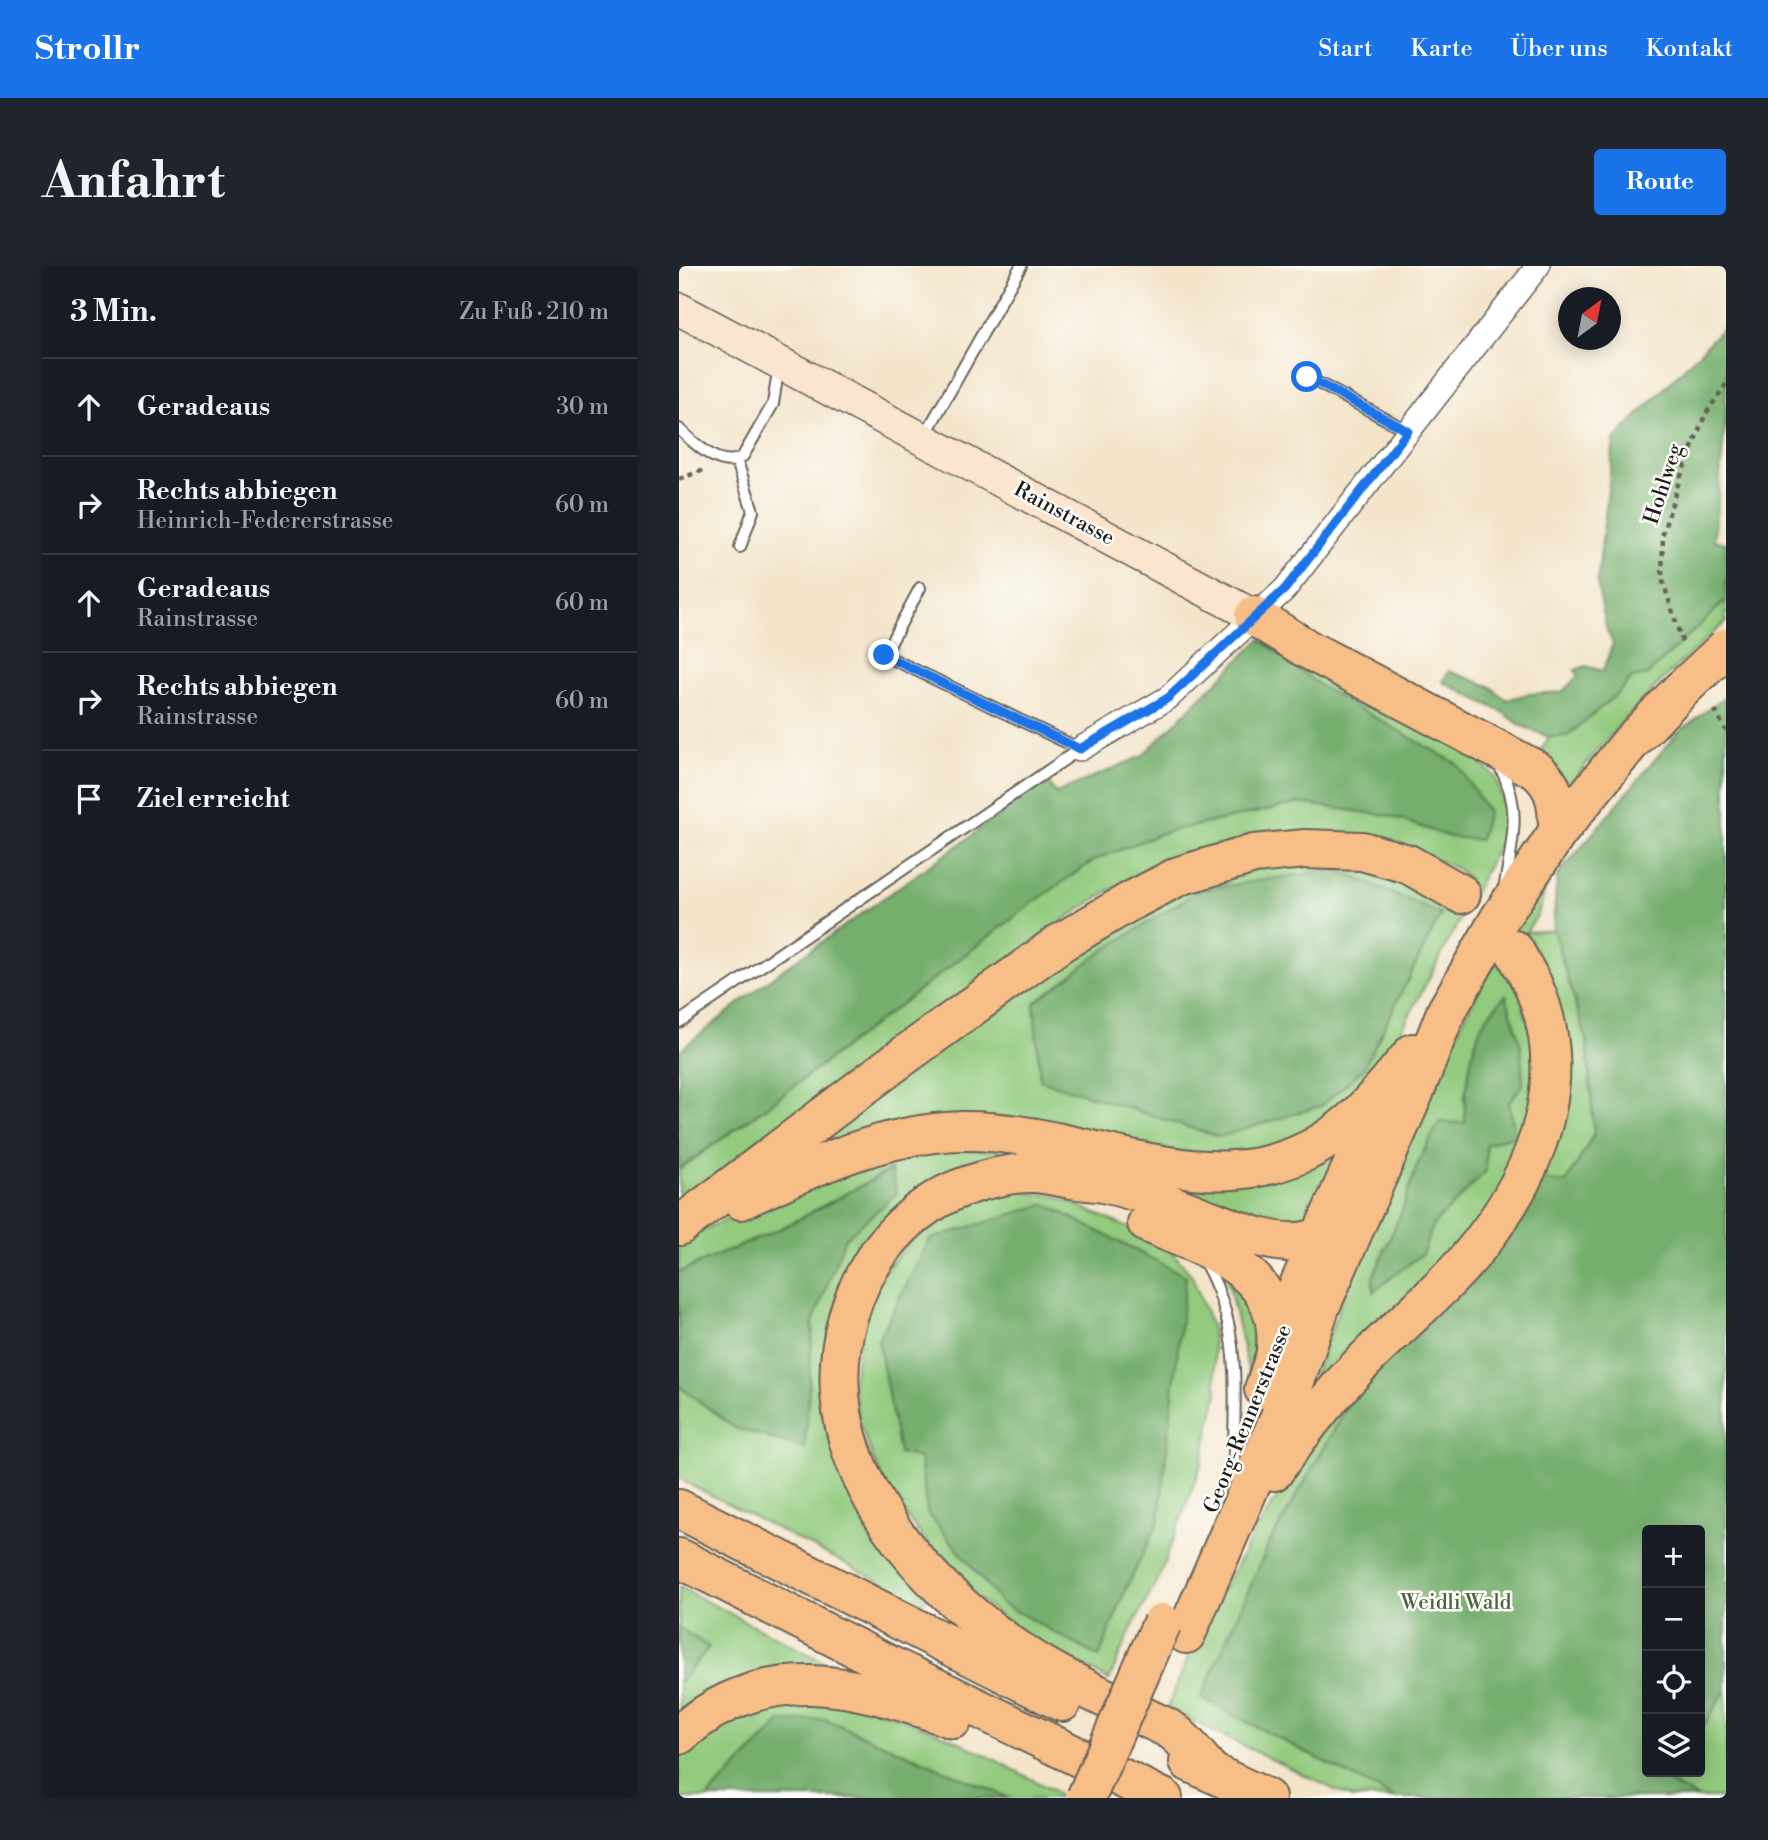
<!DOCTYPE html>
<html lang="de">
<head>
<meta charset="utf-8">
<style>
  :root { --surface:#171b24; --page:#20242c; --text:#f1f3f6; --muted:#9ea1a6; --line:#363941; --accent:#1a73e8 }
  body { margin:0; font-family:"Libre Bodoni",serif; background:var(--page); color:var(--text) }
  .controls { position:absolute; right:21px; bottom:21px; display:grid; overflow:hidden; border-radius:7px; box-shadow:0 4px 18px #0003 }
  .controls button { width:63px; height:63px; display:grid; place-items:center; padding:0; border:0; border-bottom:2px solid var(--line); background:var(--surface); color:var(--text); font:35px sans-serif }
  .compass { position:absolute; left:879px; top:21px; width:63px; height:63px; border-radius:50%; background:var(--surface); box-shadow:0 4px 18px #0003; rotate:32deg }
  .stop { position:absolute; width:21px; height:21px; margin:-16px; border:5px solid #1a73e8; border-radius:50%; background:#fff }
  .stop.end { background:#1a73e8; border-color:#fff; box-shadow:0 2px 7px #0008 }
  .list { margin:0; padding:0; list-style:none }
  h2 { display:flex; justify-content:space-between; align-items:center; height:91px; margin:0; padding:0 28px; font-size:30px }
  h2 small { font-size:23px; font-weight:400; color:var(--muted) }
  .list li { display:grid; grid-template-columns:46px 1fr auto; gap:21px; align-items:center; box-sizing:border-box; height:98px; padding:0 28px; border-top:2px solid var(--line) }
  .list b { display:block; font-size:26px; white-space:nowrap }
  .list p { margin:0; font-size:23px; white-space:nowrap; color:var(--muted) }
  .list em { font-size:23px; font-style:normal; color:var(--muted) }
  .icon { flex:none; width:38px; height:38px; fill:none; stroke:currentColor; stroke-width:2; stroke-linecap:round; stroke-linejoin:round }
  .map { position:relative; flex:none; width:1047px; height:1532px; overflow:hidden; border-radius:7px }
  header { display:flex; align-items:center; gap:42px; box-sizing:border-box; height:98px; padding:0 35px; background:var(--accent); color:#fff }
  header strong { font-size:33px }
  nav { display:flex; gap:38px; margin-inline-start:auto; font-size:24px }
  .intro { display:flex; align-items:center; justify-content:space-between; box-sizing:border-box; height:168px; padding:0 42px }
  h1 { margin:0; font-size:49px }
  .button { padding:18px 32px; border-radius:7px; background:var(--accent); color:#fff; font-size:24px; font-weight:700 }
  main { display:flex; gap:42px; padding:0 42px }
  aside { flex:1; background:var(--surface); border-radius:7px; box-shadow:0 4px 18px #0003 }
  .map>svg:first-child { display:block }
  .green { fill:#92ca7e; stroke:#57734d; stroke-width:2; fill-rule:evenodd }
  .forest { fill:#75ae6d; stroke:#486544; stroke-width:2 }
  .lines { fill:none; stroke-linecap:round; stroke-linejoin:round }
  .lane-casing { stroke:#676259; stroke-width:14 }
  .street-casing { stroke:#676259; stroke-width:26 }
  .secondary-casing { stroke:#676259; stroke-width:35 }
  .highway-casing { stroke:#676259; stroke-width:42 }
  .path { stroke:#676259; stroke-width:4.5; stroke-dasharray:5 5; stroke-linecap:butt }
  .lane { stroke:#fff; stroke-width:10 }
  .street { stroke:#fff; stroke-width:23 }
  .secondary { stroke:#fce5cf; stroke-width:32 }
  .highway { stroke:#f7be87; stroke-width:38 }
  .highway-bridge-casing { stroke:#676259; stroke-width:42; stroke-linecap:butt }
  .highway-bridge { stroke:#f7be87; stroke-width:38 }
  .route { stroke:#1a73e8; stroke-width:9 }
  .labels { text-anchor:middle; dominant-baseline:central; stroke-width:5; stroke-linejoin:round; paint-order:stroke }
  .street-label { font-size:21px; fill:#1c1c1c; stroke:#fdfcf7 }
  .park-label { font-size:21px; fill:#4b6243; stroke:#fdfcf7 }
</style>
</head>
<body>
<header>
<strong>Strollr</strong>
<nav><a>Start</a><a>Karte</a><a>Über uns</a><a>Kontakt</a></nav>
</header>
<div class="intro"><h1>Anfahrt</h1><a class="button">Route</a></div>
<main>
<aside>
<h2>3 Min.<small>Zu Fuß · 210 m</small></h2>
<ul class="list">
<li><svg class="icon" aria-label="ahead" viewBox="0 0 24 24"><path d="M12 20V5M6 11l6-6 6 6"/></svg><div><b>Geradeaus</b></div><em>30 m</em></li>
<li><svg class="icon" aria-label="right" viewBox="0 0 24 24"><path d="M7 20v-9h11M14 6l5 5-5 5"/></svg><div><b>Rechts abbiegen</b><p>Heinrich-Federerstrasse</p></div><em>60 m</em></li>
<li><svg class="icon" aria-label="ahead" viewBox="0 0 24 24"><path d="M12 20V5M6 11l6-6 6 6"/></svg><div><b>Geradeaus</b><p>Rainstrasse</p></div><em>60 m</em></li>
<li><svg class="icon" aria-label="right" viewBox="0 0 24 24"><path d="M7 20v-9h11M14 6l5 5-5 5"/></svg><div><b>Rechts abbiegen</b><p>Rainstrasse</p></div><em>60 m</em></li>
<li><svg class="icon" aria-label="arrive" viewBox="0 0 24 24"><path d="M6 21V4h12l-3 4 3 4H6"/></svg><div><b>Ziel erreicht</b></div></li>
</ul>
</aside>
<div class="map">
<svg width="1047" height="1532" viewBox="0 0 1047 1532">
  <rect width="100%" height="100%" fill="#fdfcf7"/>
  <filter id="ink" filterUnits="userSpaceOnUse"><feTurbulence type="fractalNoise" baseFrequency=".0143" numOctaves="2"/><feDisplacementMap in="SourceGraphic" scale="14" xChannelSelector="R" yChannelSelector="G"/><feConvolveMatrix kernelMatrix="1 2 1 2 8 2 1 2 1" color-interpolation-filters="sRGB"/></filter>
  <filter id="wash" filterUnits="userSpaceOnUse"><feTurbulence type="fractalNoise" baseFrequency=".00686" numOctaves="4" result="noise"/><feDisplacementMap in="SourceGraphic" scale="28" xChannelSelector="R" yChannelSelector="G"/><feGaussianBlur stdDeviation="1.57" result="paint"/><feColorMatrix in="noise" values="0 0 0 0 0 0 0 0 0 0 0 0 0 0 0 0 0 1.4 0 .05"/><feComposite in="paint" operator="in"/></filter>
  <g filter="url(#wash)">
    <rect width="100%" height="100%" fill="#f3e4ca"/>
    <!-- green -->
    <path class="green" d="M1047,334v22c-60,51 -109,101 -156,163l-33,-27 12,-21 18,-1 51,-43 14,-15 15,-3z
      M581,373l209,113 27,26 7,25 2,25 -8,21 -99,188 -34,49 -67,55 -81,16 -104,-17 -321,17 312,-234 149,-61 216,16 -12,-10 -41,-18 -230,7 -75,33 -45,29 -386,286v-35l93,-67 262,-201 60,-42 68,-27 137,-30 91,13 60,21 7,-73 -137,-78zM521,624l19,247 -179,-57 -6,-77 69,-52z
      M870,612l-11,36 -12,18 27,-2 34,112 7,91 -28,50 -24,-3 22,-62 4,-33 -18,-107 -25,-45 -16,25 34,116 -32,110 -215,240 97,-260 78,-160 35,-61zM799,769l45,49 -14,18 6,33 -29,9 -29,57 -23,23 -12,30 -49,37v-14l28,-64 17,-50 48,-40 -2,-25z
      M240,881l149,8 275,-3 -37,78 -104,-25 -263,-24 -111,183 102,227 -7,12 -244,-124v-93l56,42 69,20 9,-126 32,-84 51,-44 -6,-24 -108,58 -103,44v-30l93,-45z
      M343,926l34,4 111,49 25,31 20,52 5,67 -16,70 -42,112 -31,58 -19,45 -83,-44 -63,-49 -74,-92 -31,-75 -5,-39 15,-88 50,-63 57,-32zM443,978l64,32 -62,317 -25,64 -172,-145 -7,-54z
      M548,1011c28,35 37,48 21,93z
      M673,1133l-83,145 -68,154 193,100h-42l-185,-89 31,-76 56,-99 49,-78z
      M0,1321l160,83 -160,50v-37l30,-36 -30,-19z
      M1047,1423v109h-28l-29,-15 7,-11h24v-40z
      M118,1434c23,3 48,3 70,8 68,17 131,53 192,86l-2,4h-48l-184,-79 -44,3 -74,76h-28v-41l13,-15 52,-31z"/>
    <!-- forest -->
    <path class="forest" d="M1047,59v92l-12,123 12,3v57l-79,75 -15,3 -14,15 -51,43 -18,1 -27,-11 -20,-14 -59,-30 6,-11 40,15 18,14 20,-6 35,-2 16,-16 -3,-6 11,-4 17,5 10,-28 -6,-12 -10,-48 17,-143z
      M581,373l60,47 137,78 31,48 -8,28 -30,-3 -60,-21 -91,-13 -137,30 -68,27 -60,42 -260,199 -95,68v-118l96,-76 196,-139 73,-59 12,16 86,-37z
      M1047,430v993l-26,43v-202h-53v242h29l-7,11 29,15h-304l-193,-100 68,-154 83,-145 190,-219 24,3 28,-49 -7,-92 -34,-112 4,-54 121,-144z
      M656,603l106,45 -78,155 -42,37 -102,31 -179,-57 -6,-77 69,-52 97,-61z
      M827,729l15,51 2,38 -14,18 6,33 -29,9v27l-52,53 -12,30 -49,38v-15l28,-64 17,-50 21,-41 26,1c-1,-27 5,-73 17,-98 6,-11 16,-21 24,-30z
      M212,904l6,24 -52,44 -32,84 -8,126 -70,-20 -56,-42v-114l103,-44z
      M366,938l141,72 -27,245 -35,72 -25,64 -98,-54 -74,-91 -7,-54 -21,-5 -21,-113 52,-101z
      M0,1362l30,19 -30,36z
      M146,1453l184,79h-302l74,-76z"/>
  </g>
  <g filter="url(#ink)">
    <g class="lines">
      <defs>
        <path id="lane" d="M628,111l101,54
          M0,163c15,14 43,43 64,27l30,-52 6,-39
          M245,171l97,-171
          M58,195l16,50 -13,36
          M241,322l-36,67 196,94
          M820,499c23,41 14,75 6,119
          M0,756l401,-273
          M525,995c38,66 30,127 30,199"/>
        <path id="street" d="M401,483l88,-51 117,-109 253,-323"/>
        <path id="secondary" d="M0,43l575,307"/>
        <path id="highway" d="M575,350l53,33 229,121c21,17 22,37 22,62
          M62,934c70,-33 142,-67 221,-69 135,-2 267,95 387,-8 24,-20 43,-46 64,-70
          M468,957c58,26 135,45 129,124
          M0,960l211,-160 170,-123 69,-41 50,-26 75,-22 51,-5 57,2 46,13 53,30
          M585,1123l35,-104 63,-141 17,-24
          M595,1205c29,-42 61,-82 98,-118 36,-36 77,-69 108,-109 59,-75 94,-169 52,-261 -6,-11 -12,-22 -18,-33
          M0,1243l383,193
          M0,1292l214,109 270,131
          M507,1368l108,-250 27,-79 93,-212 32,-81 54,-94 58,-86 73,-90 50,-52
          M0,1469c86,-77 177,-51 274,-16
          M510,1496l77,36
          M533,1507c-12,-13 -24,-30 -38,-41 -10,-7 -23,-11 -33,-17 -30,-14 -60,-28 -89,-44 -120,-69 -247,-203 -204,-354 17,-60 61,-112 121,-132 21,-7 44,-13 67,-12 12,1 24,4 36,6 10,2 21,2 31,4 35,7 71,23 105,36 28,10 59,25 90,23 26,-2 45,-16 64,-33"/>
      </defs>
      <!-- lane casing -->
      <use href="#lane" class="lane-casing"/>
      <!-- street casing -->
      <use href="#street" class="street-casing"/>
      <!-- secondary casing -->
      <use href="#secondary" class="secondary-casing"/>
      <!-- highway casing -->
      <use href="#highway" class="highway-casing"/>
      <!-- path -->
      <path class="path" d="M0,213l25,-9
        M1003,376l-20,-64 1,-46 16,-51 26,-66 21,-31
        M1036,444l11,21"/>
      <!-- lane -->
      <use href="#lane" class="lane"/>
      <!-- street -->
      <use href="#street" class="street"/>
      <!-- secondary -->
      <use href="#secondary" class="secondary"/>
      <!-- highway -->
      <use href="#highway" class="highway"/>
      <defs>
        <path id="highway-bridge" d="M1002,424l45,-42
          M407,1532l76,-175"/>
      </defs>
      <!-- highway-bridge casing -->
      <use href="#highway-bridge" class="highway-bridge-casing"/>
      <!-- highway-bridge -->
      <use href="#highway-bridge" class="highway-bridge"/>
    </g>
  </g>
  <g class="lines" filter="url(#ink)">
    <!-- route -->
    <path class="route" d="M205,389l196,94 88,-51 117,-109 123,-158 -101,-54"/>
  </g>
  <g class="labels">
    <!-- street labels -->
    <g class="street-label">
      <text transform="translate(985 218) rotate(-72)">Hohlweg</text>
      <text transform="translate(385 248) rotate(28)">Rainstrasse</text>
      <text transform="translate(569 1153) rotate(-68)">Georg-Rennerstrasse</text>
    </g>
    <!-- park labels -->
    <g class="park-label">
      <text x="777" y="1337">Weidli Wald</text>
    </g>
  </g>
</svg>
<div class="controls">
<button>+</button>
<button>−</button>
<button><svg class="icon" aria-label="locate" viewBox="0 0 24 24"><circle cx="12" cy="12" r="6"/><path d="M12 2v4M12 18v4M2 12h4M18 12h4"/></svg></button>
<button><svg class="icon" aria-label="layers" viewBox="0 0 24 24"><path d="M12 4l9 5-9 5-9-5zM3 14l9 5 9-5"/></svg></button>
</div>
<svg class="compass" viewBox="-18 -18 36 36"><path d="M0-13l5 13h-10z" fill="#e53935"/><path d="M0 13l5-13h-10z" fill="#9ea1a6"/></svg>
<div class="stop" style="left:628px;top:111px"></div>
<div class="stop end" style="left:205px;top:389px"></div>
</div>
</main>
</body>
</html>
